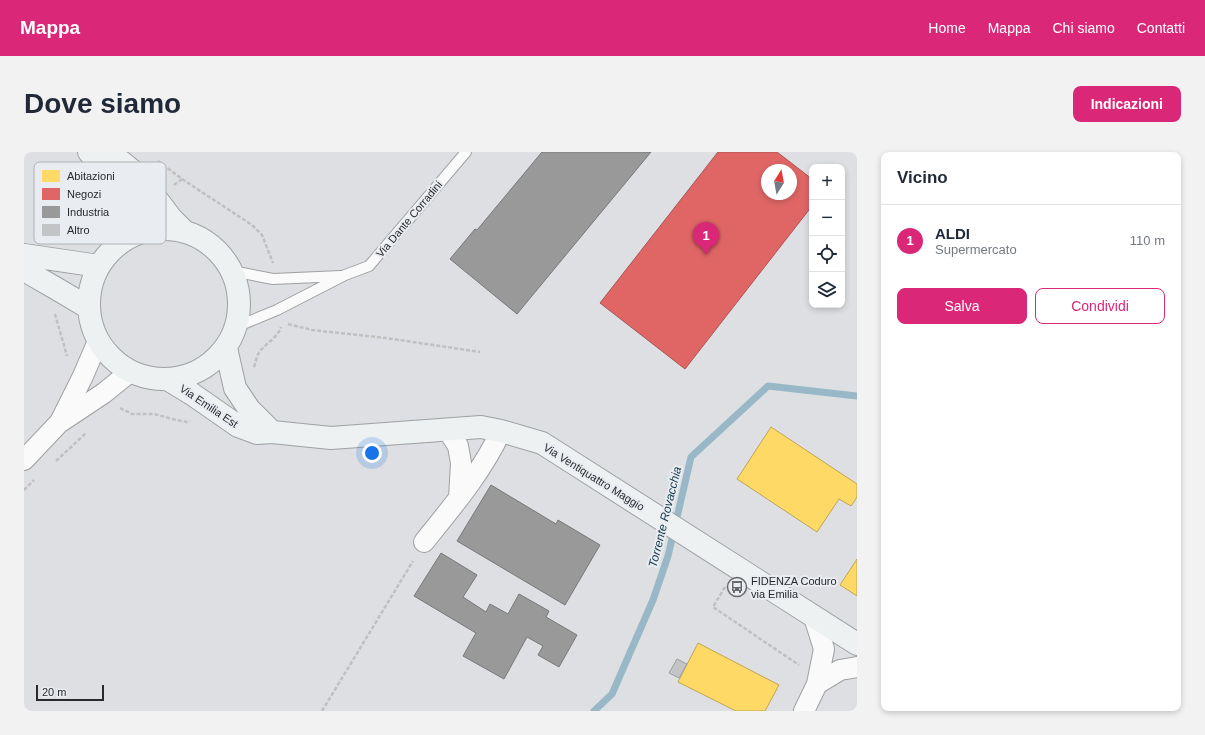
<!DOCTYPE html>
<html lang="it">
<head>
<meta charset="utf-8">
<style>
  :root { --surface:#fff; --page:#f2f2f3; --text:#1f2937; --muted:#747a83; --line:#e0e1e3; --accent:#db2777 }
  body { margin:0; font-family:Arial,sans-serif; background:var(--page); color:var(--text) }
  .controls { position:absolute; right:12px; top:12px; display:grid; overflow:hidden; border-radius:8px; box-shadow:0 2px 6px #0003 }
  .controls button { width:36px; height:36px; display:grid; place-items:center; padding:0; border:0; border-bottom:1px solid var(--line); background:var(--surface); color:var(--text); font:20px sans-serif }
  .compass { position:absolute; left:737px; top:12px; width:36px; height:36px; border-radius:50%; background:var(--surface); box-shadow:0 2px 6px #0003; rotate:11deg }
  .scale { position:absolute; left:12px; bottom:10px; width:68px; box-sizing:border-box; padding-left:4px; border:2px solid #292a2c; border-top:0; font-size:11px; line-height:14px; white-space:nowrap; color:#292a2c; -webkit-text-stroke:3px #e9ecf1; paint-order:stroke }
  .you { position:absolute; left:348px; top:301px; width:14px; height:14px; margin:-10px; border:3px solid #fff; border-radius:50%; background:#1a73e8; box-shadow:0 0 0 6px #1a73e833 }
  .badge { display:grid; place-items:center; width:26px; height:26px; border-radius:50%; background:var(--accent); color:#fff; font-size:13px; font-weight:700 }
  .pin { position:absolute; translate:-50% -33px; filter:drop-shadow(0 1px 2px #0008) }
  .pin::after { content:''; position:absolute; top:21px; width:14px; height:12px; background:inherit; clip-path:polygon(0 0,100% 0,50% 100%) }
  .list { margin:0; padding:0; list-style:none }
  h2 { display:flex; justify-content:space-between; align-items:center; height:52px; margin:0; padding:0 16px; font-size:17px }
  h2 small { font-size:13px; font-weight:400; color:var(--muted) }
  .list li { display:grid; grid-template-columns:26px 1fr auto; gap:12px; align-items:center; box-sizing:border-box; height:72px; padding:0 16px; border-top:1px solid var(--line) }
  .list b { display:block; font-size:15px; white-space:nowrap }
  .list p { margin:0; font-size:13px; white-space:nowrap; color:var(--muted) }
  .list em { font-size:13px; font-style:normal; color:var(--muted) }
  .actions { display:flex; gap:8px; padding:12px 16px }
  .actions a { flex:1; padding:9px 0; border:1px solid var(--accent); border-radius:8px; text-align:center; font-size:14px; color:var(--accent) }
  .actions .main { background:var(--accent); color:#fff }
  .icon { flex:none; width:22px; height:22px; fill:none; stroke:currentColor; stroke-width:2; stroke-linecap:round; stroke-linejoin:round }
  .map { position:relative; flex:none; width:833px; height:559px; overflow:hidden; border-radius:8px }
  header { display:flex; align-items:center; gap:24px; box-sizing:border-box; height:56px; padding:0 20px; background:var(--accent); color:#fff }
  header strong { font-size:19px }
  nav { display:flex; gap:22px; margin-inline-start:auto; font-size:14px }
  .intro { display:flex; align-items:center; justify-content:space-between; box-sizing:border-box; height:96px; padding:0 24px }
  h1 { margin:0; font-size:28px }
  .button { padding:10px 18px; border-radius:8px; background:var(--accent); color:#fff; font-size:14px; font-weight:700 }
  main { display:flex; gap:24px; padding:0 24px }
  aside { flex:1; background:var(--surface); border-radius:8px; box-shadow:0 2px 6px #0003 }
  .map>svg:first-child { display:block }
  .homes { fill:#ffd966; stroke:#bfa455 }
  .shops { fill:#e06666; stroke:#a95455; fill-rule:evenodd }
  .industry { fill:#999; stroke:#777878 }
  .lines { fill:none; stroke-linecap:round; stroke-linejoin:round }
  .stream { stroke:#98b8c8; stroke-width:7 }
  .building { fill:#c2c4c6; stroke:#9c9e9f }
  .lane-casing { stroke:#9fa0a2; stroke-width:12 }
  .street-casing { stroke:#9fa0a2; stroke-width:22 }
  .secondary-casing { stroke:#9fa0a2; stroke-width:24 }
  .path { stroke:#c0c0c1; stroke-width:2.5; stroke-dasharray:4 2; stroke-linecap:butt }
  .lane { stroke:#fafafb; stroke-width:10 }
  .street { stroke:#fafafb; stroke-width:20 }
  .secondary { stroke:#edf1f1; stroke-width:22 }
  .labels { text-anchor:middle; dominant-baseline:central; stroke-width:4; stroke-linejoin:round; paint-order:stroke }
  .street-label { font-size:11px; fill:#292a2c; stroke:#e9ecf1 }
  .poi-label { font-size:11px; fill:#292a2c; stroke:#e9ecf1; text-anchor:start }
  .water-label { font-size:12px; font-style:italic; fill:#143b4c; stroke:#e9ecf1 }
  .key { fill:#e9ecf1; stroke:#afb2b6; stroke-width:1 }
  .key-label { font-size:11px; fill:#292a2c }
</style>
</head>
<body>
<header>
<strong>Mappa</strong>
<nav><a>Home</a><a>Mappa</a><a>Chi siamo</a><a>Contatti</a></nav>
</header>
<div class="intro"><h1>Dove siamo</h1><a class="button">Indicazioni</a></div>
<main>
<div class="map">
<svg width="833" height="559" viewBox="0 0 833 559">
  <rect width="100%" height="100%" fill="#dddfe2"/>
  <!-- homes -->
  <path class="homes" d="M747,275l86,57v13l-6,9 -12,-7 -22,33 -80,-53z
    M833,407v37l-17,-11z
    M674,491l81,42 -14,26h-29l-58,-29z"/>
  <!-- shops -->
  <path class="shops" d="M694,0h59l35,27v27l-127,163 -85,-66zM743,18h24v24h-24z"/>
  <!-- industry -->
  <path class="industry" d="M518,0h109l-134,162 -67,-55 25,-30 2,1z
    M467,333l65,39 2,-4 42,25 -35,60 -108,-64z
    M417,401l36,22 -14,22 23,15 4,-8 18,10 11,-20 30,17 -3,6 31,18 -18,32 -21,-12 5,-9 -16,-9 -23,42 -41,-23 13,-23 -62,-37z"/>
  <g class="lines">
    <!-- stream -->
    <path class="stream" d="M570,559l18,-17 41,-94 15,-44 23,-99 77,-71 89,10"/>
  </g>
  <!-- building -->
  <path class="building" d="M653,507l10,5 -8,14 -10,-5z"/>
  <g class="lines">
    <defs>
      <path id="lane" d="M208,119l41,8 68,-3
        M212,175l41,-17 68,-35 24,-9 97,-114"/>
      <path id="street" d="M36,270l23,-46 15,-35
        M423,277l11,17 3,17 -2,35
        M0,308l35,-37 45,-30 26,-21
        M400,390c28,-35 58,-70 77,-111
        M793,532l23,-14 17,-3
        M780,559l13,-27 7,-35 -10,-32"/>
      <path id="secondary" d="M65,0l16,18 21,35 4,32
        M76,0l19,8 20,16 32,42 14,14
        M65 152a75 75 0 1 1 150 0a75 75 0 1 1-150 0Z
        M0,103l75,11
        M0,118l33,19 32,19
        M202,196l9,40 14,21 23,23
        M145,228l23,14 46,32 19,7 15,-1 59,6 150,-11 20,4 41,12 315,201"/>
    </defs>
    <!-- lane casing -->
    <use href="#lane" class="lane-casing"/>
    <!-- street casing -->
    <use href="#street" class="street-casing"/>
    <!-- secondary casing -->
    <use href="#secondary" class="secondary-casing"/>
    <!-- path -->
    <path class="path" d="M134,9l24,18 -8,6
      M158,27l70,46 10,10 11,28
      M51,88l27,-31
      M31,162l12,42
      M264,172l24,6 74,8 94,14
      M230,215c2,-6 3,-14 8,-18 6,-7 16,-12 19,-22
      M96,256l12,6h22l22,6 11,2 3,-1
      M32,309l30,-28
      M0,338l10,-10
      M701,435l-12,20 86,58
      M298,559l91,-150"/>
    <!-- lane -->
    <use href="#lane" class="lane"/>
    <!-- street -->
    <use href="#street" class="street"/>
    <!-- secondary -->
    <use href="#secondary" class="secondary"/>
  </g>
  <!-- icons -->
  <defs>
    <symbol id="bus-ring" viewBox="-11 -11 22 22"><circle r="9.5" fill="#e9ecf1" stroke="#68696c" stroke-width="1.5"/><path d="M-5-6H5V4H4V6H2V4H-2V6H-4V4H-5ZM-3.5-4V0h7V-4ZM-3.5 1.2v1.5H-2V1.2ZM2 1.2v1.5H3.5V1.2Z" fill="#68696c"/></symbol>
  </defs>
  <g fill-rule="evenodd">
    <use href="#bus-ring" x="702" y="424" width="22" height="22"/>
  </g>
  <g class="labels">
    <!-- street labels -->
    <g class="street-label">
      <text transform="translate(385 67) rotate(-50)">Via Dante Corradini</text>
      <text transform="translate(185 254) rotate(34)">Via Emilia Est</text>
      <text transform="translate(570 325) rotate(32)">Via Ventiquattro Maggio</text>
    </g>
    <!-- poi labels -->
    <g class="poi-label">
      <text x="727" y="429">FIDENZA Coduro<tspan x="727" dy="13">via Emilia</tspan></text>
    </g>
    <!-- water labels -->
    <g class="water-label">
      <text transform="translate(641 365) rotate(-76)">Torrente Rovacchia</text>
    </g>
  </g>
  <!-- legend -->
  <rect x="10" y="10" width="132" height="82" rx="6" class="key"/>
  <rect x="18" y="18" width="18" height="12" fill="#ffd966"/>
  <rect x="18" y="36" width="18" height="12" fill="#e06666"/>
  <rect x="18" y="54" width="18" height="12" fill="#999"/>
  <rect x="18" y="72" width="18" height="12" fill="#c2c4c6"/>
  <g class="key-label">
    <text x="43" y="28">Abitazioni</text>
    <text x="43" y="46">Negozi</text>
    <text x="43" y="64">Industria</text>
    <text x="43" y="82">Altro</text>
  </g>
</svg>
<div class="controls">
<button>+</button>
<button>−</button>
<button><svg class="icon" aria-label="locate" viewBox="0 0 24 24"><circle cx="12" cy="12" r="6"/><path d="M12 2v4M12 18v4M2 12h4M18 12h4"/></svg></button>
<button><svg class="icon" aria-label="layers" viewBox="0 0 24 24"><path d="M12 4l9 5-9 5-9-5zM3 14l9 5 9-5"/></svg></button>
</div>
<svg class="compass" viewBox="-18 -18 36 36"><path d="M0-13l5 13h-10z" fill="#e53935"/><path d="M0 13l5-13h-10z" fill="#747a83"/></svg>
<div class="scale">20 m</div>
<div class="you"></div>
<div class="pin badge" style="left:682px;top:103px">1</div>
</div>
<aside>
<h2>Vicino<small></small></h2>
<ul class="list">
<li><span class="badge">1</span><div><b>ALDI</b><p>Supermercato</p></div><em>110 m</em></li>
</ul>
<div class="actions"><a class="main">Salva</a><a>Condividi</a></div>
</aside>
</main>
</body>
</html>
